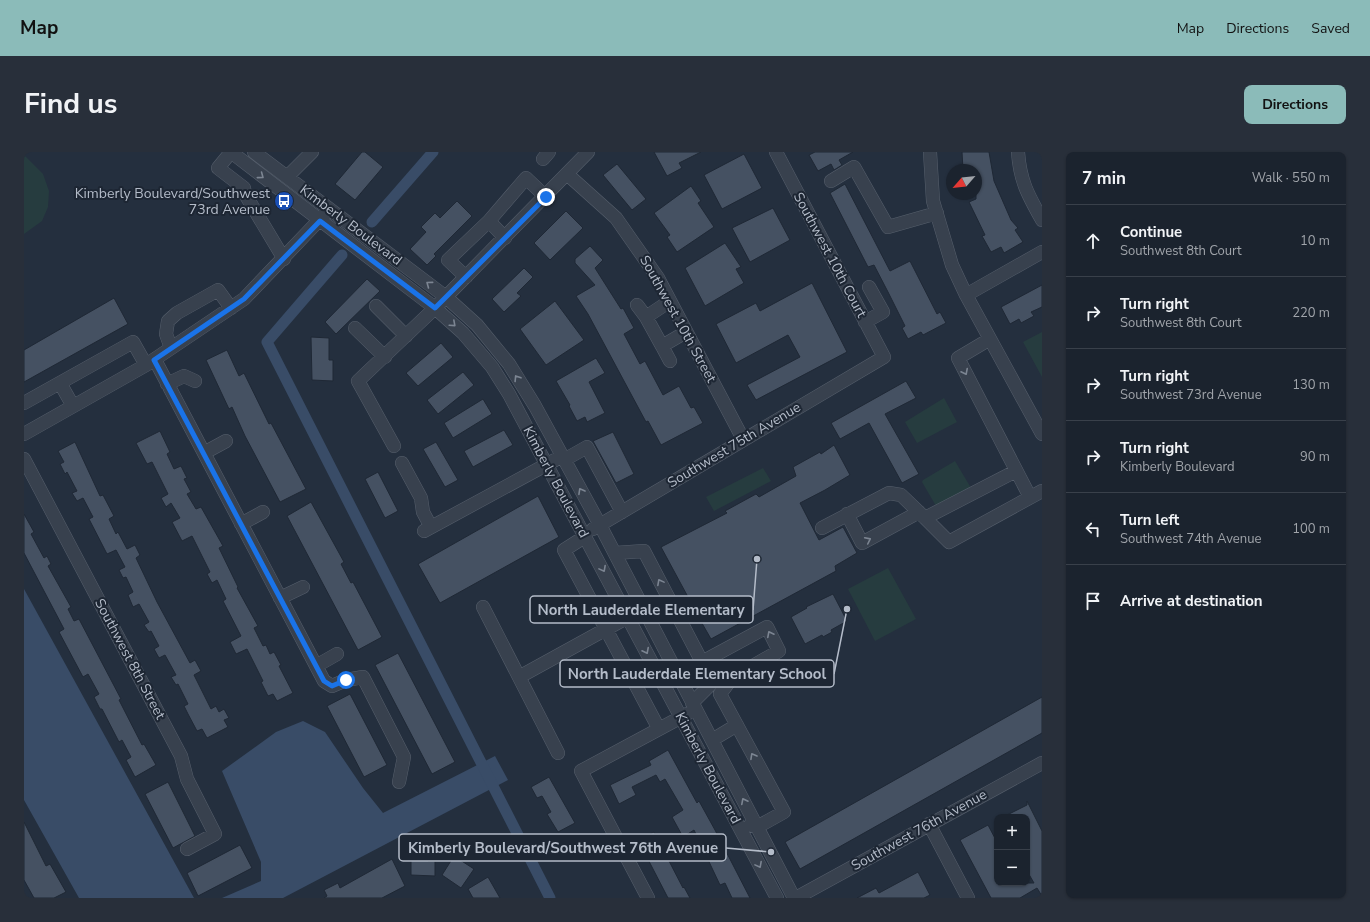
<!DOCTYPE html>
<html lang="en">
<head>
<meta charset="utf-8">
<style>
  :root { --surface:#1b232e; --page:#282f3a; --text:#f1f3f6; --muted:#a0a4aa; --line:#39404a; --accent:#8bbbb9 }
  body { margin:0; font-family:"Nunito Sans",sans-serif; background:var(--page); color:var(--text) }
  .controls { position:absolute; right:12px; bottom:12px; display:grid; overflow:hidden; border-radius:8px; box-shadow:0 1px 3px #0004 }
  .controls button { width:36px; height:36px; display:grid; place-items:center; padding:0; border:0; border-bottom:1px solid var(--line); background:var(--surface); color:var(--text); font:20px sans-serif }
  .compass { position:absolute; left:922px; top:12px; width:36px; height:36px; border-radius:50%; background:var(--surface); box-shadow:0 1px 3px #0004; rotate:242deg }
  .stop { position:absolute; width:12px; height:12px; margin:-9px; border:3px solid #1a73e8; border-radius:50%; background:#fff }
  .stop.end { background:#1a73e8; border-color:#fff; box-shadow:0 1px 4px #0008 }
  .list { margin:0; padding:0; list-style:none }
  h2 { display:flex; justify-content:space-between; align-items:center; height:52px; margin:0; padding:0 16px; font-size:17px }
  h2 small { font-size:13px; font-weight:400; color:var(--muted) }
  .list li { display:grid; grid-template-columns:26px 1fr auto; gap:12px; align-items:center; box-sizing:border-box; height:72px; padding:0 16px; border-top:1px solid var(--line) }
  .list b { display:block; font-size:15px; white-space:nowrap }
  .list p { margin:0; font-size:13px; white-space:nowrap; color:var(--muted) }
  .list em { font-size:13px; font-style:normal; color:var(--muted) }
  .icon { flex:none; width:22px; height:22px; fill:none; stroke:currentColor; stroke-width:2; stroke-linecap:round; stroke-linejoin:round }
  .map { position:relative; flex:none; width:1018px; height:746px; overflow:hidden; border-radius:8px }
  header { display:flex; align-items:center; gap:24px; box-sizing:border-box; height:56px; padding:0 20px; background:var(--accent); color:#111 }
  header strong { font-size:19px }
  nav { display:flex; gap:22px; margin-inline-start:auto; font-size:14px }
  .intro { display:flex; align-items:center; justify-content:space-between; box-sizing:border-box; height:96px; padding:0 24px }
  h1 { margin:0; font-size:28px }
  .button { padding:10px 18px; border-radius:8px; background:var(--accent); color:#111; font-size:14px; font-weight:700 }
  main { display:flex; gap:24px; padding:0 24px }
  aside { flex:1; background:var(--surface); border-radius:8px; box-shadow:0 1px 3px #0004 }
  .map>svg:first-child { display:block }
  .green { fill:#263c3f }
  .water { fill:#394c67 }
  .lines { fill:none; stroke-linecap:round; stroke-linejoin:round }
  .canal { stroke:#394c67; stroke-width:11 }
  .building { fill:#455162; stroke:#1f2835 }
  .minor-casing { stroke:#565f6c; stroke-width:14 }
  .minor { stroke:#38414e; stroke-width:13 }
  .oneway { stroke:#7c8592 }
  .route { stroke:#1a73e8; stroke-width:5 }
  .labels { text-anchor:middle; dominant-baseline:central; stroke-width:4; stroke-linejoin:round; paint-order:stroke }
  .poi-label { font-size:14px; fill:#b4bcc9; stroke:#1d2633; text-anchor:end }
  .street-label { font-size:14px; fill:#b4bcc9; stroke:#1d2633 }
  .leader { fill:none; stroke:#b4bcc9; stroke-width:1.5 }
  .callout-dot { fill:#b4bcc9; stroke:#1d2633; stroke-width:1.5 }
  .callout { fill:#1d2633; stroke:#b4bcc9; stroke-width:1.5 }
  .callout-label { font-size:15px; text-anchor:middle; font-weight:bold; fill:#b4bcc9 }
</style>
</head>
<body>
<header>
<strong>Map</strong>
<nav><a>Map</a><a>Directions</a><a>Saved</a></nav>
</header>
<div class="intro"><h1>Find us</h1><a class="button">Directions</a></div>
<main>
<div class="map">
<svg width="1018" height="746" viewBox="0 0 1018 746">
  <rect width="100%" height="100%" fill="#242f3e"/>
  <!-- green -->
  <path class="green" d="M0,3l19,19 6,17 -1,16 -6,14 -18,13z
    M1018,180v45l-19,-35z
    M920,246l13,24 -40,21 -12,-21z
    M931,309l16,27 -35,18 -14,-24 1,-2z
    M739,316l8,13 -57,30 -8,-14z
    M864,416l28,51 -41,22 -27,-52z"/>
  <!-- water -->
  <path class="water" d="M0,437l170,309h-115l-55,-98z
    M279,569l22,11 38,56 20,25 112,-57 13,24 -225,118h-61l39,-17v-19l-39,-91 54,-39z"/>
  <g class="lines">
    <!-- canal -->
    <path class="canal" d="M348,70l61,-70
      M318,103l-75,87 283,556"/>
  </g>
  <!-- building -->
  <path class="building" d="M338,0h3l18,15 -28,33 -20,-16z
    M630,0h47l-22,11 3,5 -15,8z
    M791,0h38l-14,8 3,5 -8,5 -3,-6 -13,7 -9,-16z
    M938,0h27l5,29 17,39 7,8 -3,2 8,12 -19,11 -3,-6 -10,5 -9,-16 3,-1 -16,-33 7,-3v-29h-13z
    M720,2l18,34 -40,21 -18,-34z
    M593,12l29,35 -14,11 -29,-35z
    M821,32l45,87 20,-10 27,53 3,-2 6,11 -23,12 -2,-3 -13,7 -6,-11 3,-2 -17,-34 -14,-27 -6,2 -38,-74z
    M667,34l10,15 -3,2 16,24 -37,25 -10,-15 3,-2 -16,-22z
    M433,49l15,15 -38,38 2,2 -9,9 -17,-16 16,-17 -5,-5 14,-14 5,5z
    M749,56l17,32 -40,22 -18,-34z
    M542,59l17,17 -33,32 -16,-17z
    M701,91l16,24 -5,2 8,14 -39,23 -20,-38z
    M566,94l13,14 -8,8 26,41 2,-1 11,20 -10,6 16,30 5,-3 18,34 16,-9 12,22 3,-1 9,16 -42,22 -13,-24 -2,1 -58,-108 -12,-18 19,-11 -20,-22v-4z
    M500,116l9,9 -16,16 4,3 -17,16 -12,-13z
    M343,127l13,12 -44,43 -11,-12z
    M788,131l35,69 -91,48 -9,-15 53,-28 -12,-22 -52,28 -20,-39 40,-21 4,8z
    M1018,133v22l-11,5 3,4 -13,7 -2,-4 -9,5 -9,-17z
    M90,146l14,26 -104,58v-32z
    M531,149l29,39 -38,25 -26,-36z
    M287,185l18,1v22h4v21l-21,-1z
    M417,191l12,14 -35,29 -12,-13z
    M203,198l12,26 5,-3 25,51 2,-1 35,66 -26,13 -35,-66 -13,-29 -3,2 -23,-49z
    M572,206l9,15 -16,9 16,31 -18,9 -2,-5 -8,4 -8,-15 1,-1 -14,-24z
    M439,220l11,13 -36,29 -11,-14z
    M882,229l10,17 -31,16 34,60 -17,9 -33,-60 -29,16 -9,-16z
    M459,247l9,15 -39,24 -9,-15z
    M480,278l9,15 -40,22 -9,-16z
    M136,279l10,21 -3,2 7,15 7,-3 6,12 -3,1 7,13 -4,2 9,15 5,-2 22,39 -4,2 19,39 -1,1 21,38 -4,2 9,18 3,-1 4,9 4,-2 7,13 -2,1 14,27 -16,8 -4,-7 -5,2 -7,-14 2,-1 -16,-32 -11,5 -6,-12 11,-6 -18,-35 3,-2 -9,-19 -5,3 -5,-9 3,-2 -18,-36 -10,5 -10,-19 8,-4 -9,-15 -5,4 -5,-9 7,-4 -16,-32 -5,2 -11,-21z
    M589,280l21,42 -18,9 -23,-42z
    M51,290l25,54 3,-1 11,21 -5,3 7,15 2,-2 9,17 8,-4 5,10 -4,3 21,44 33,61 5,-3 6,11 -7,4 17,34 5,-3 3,6 5,-3 5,9 -5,2 4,7 -21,11 -5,-9 -5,2 -9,-17 -4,-8 4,-2 -10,-20 -2,1 -5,-8 5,-2 -11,-20 -6,3 -5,-9 5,-3 -8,-15 -2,1 -5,-7 5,-3 -10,-18 -6,3 -5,-12 5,-3 -7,-15 -3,1 -4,-8 6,-3 -9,-17 -9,4 -18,-35 4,-2 -10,-19 -6,3 -5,-8 5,-2 -10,-19 -2,2 -5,-10 4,-2 -6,-11z
    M412,290l22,38 -13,7 -22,-38z
    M810,293l16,30 -25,15 -25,13 19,37 24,-13 14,26 -22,13 1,5 -125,68 -12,-21 -7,4 -12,-22 8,-3 -27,-50 66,-34 -2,-2 31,-17 3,3 37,-21 -3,-9 27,-15 1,2z
    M354,320l20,39 -13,7 -20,-39z
    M514,344l21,41 -119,66 -22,-39z
    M287,350l33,60 -3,2 10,19 2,-1 29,55 -24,13 -71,-134z
    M0,362l10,18 -3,2 13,24 3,-2 4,8 -3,2 23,41 -3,2 6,12 5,-2 42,80 -2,1 23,45 2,-1 12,21 -21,12 -9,-17 5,-3 -9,-17 -3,2 -17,-33h-2l-6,-12 5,-3 -11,-20 -5,3 -24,-45 5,-3 -40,-76z
    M809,442l14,27 -16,9 1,2 -9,5 -1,-2 -17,9 -14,-27 16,-9 -1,-1z
    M374,501l57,109 -23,12 -57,-109z
    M326,542l37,71 -23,12 -37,-71z
    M1018,545v36l-242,136 -15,-27z
    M644,598l29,53 2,-2 16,29 35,68h-18l-7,-15 -5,2 -26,-55 -11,7 -11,-20 11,-7 -18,-31 -5,3 -4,-7 -24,12 4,8 -17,9 -9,-19 41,-20 -2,-4z
    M525,625l26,46 -17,9 -11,-18 4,-2 -9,-16 -5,2 -6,-11z
    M144,630l27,54 -22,12 -28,-54z
    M1003,649l15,30v65l-5,-8 -17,10h-29l-31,-58 28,-15 9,17v41h37l-7,-12v-54h-24l24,-12z
    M0,670l22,44 4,-2 16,28 -12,6h-20l-10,-18z
    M630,680l29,56 1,-1 6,11h-22l-30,-58z
    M216,693l12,23 -54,28 -11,-23z
    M387,701l17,1v7h7v15l-24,-1z
    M430,704l20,13 -13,19 -19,-13z
    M368,707l13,27 -23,12h-58l3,-2 -3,-6 14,-7 2,5z
    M894,720l12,23 -6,3h-67l19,-10 3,5z
    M464,725l12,21h-27l-5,-9z"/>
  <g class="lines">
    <defs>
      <path id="minor" d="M230,0l192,145 31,28 32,39 26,42 65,119 194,373
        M906,0l3,49 19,64 14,30 76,139
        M994,0c2,29 10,43 24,68
        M519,7l6,-7
        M543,22l49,44 42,60 85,161
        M263,25l25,-25
        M807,29l23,-14 34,60 49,-14
        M465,69l16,17
        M260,107l-39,-65 -1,-6 -26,-20 13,-16 204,156 28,25 29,34 17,27 268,504
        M442,125l-18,-17 41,-39 37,-43 20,19
        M942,143l76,-43
        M646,149l-24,16 16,29 24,-14
        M613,153l9,12
        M352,154l30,30
        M841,170l18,-10 -14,-25
        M331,176l30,29
        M966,187l-32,19 72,139
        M638,194l8,15
        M147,196l-5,-14 2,-13 9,-8 41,-23 13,18
        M131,208l169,321 8,5 14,-6 17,-3 41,80 -5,25
        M36,231l13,23
        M143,232l17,-8 11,5
        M0,251l109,-61 13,23
        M0,282l122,-69 98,-66 81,-85
        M370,294l-36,-65 77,-73 153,-156
        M180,301l22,-12
        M0,307l157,297 6,23 28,55 -28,15
        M540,308l23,-13 35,65
        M378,311l19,35 2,14 8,15
        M823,362l15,29 57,-31
        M901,366l24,24 93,-51
        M217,372l22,-12
        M798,376l67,-35 12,2 24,23 91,-47
        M569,377l291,-172 -108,-205
        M400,379l131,-71
        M562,384l-22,14 95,179
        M591,401l29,-2 58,111 65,-35 12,24 -47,27 -12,16 64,118 -27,15 -7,-2
        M256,446l23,-11
        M459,455l75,146
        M292,514l21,-12
        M495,525l109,-60
        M668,551l21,-21 -11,-20
        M688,588l25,-15
        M905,672l39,74
        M624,746l-67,-127 106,-57
        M772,746l246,-135"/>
    </defs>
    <!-- minor casing -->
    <use href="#minor" class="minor-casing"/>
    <!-- minor -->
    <use href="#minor" class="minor"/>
  </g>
  <!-- one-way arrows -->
  <defs><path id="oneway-chevron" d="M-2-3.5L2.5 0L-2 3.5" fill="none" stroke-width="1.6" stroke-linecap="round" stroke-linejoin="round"/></defs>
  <g class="oneway">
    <use href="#oneway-chevron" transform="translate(237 24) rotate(37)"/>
    <use href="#oneway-chevron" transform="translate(405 132) rotate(-143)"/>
    <use href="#oneway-chevron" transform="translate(429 172) rotate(42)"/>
    <use href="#oneway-chevron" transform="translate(941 220) rotate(63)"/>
    <use href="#oneway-chevron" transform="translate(493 226) rotate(-122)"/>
    <use href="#oneway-chevron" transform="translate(557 339) rotate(-119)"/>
    <use href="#oneway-chevron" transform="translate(844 388) rotate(-26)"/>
    <use href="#oneway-chevron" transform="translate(579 417) rotate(62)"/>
    <use href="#oneway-chevron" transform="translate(636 430) rotate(-118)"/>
    <use href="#oneway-chevron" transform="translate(746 482) rotate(-117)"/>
    <use href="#oneway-chevron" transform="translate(622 499) rotate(63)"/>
    <use href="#oneway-chevron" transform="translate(729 604) rotate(-119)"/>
    <use href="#oneway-chevron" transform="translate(720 649) rotate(-117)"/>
    <use href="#oneway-chevron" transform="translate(735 713) rotate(62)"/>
  </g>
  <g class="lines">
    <!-- route -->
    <path class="route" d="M322,528l-14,6 -8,-5 -170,-321 90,-61 76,-78 115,87 111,-111"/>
  </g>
  <!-- icons -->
  <defs>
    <symbol id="bus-disc" viewBox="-11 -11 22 22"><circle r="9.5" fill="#1a4fb4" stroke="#1d2633"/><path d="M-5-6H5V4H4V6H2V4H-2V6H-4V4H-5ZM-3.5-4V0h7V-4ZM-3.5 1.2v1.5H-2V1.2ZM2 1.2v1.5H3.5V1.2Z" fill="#fff"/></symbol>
  </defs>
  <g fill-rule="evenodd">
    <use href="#bus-disc" x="249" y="38" width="22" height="22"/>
  </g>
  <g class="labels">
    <!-- poi labels -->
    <g class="poi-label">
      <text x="246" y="41">Kimberly Boulevard/Southwest<tspan x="246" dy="16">73rd Avenue</tspan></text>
    </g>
    <!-- street labels -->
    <g class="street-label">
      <text transform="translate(327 73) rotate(37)">Kimberly Boulevard</text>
      <text transform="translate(806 103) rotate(62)">Southwest 10th Court</text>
      <text transform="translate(654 167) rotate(61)">Southwest 10th Street</text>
      <text transform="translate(710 293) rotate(-31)">Southwest 75th Avenue</text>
      <text transform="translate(532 330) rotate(62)">Kimberly Boulevard</text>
      <text transform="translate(106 507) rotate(62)">Southwest 8th Street</text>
      <text transform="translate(684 616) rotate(62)">Kimberly Boulevard</text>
      <text transform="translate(895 678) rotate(-29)">Southwest 76th Avenue</text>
    </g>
  </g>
  <!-- callouts -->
  <path class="leader" d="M733 407L729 458M823 457L810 522M747 700L702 696"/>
  <g class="callout-dot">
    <circle cx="733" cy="407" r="4"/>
    <circle cx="823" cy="457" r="4"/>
    <circle cx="747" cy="700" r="4"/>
  </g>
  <g class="callout">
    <rect x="506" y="444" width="223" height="27" rx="4"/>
    <rect x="536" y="508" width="274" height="27" rx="4"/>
    <rect x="375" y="682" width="327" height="27" rx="4"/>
  </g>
  <g class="callout-label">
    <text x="617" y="463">North Lauderdale Elementary</text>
    <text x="673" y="527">North Lauderdale Elementary School</text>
    <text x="539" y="701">Kimberly Boulevard/Southwest 76th Avenue</text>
  </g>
</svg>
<div class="controls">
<button>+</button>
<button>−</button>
</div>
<svg class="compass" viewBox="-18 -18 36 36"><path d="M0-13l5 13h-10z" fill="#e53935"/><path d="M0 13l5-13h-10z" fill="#a0a4aa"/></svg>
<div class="stop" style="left:322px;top:528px"></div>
<div class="stop end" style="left:522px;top:45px"></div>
</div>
<aside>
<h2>7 min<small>Walk · 550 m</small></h2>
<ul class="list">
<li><svg class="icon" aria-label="ahead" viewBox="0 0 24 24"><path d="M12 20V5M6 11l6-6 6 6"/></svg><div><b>Continue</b><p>Southwest 8th Court</p></div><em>10 m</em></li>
<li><svg class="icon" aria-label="right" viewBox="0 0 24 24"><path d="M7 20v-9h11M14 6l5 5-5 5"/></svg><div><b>Turn right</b><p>Southwest 8th Court</p></div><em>220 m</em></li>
<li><svg class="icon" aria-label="right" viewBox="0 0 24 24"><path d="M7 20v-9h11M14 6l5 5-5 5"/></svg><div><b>Turn right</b><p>Southwest 73rd Avenue</p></div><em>130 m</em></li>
<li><svg class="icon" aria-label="right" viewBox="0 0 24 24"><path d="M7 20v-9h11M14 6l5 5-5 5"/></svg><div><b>Turn right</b><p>Kimberly Boulevard</p></div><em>90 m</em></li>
<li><svg class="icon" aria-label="left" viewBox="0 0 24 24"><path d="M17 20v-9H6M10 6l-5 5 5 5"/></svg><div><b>Turn left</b><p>Southwest 74th Avenue</p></div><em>100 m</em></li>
<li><svg class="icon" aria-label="arrive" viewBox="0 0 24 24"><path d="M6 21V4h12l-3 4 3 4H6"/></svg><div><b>Arrive at destination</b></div></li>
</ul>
</aside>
</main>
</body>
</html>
